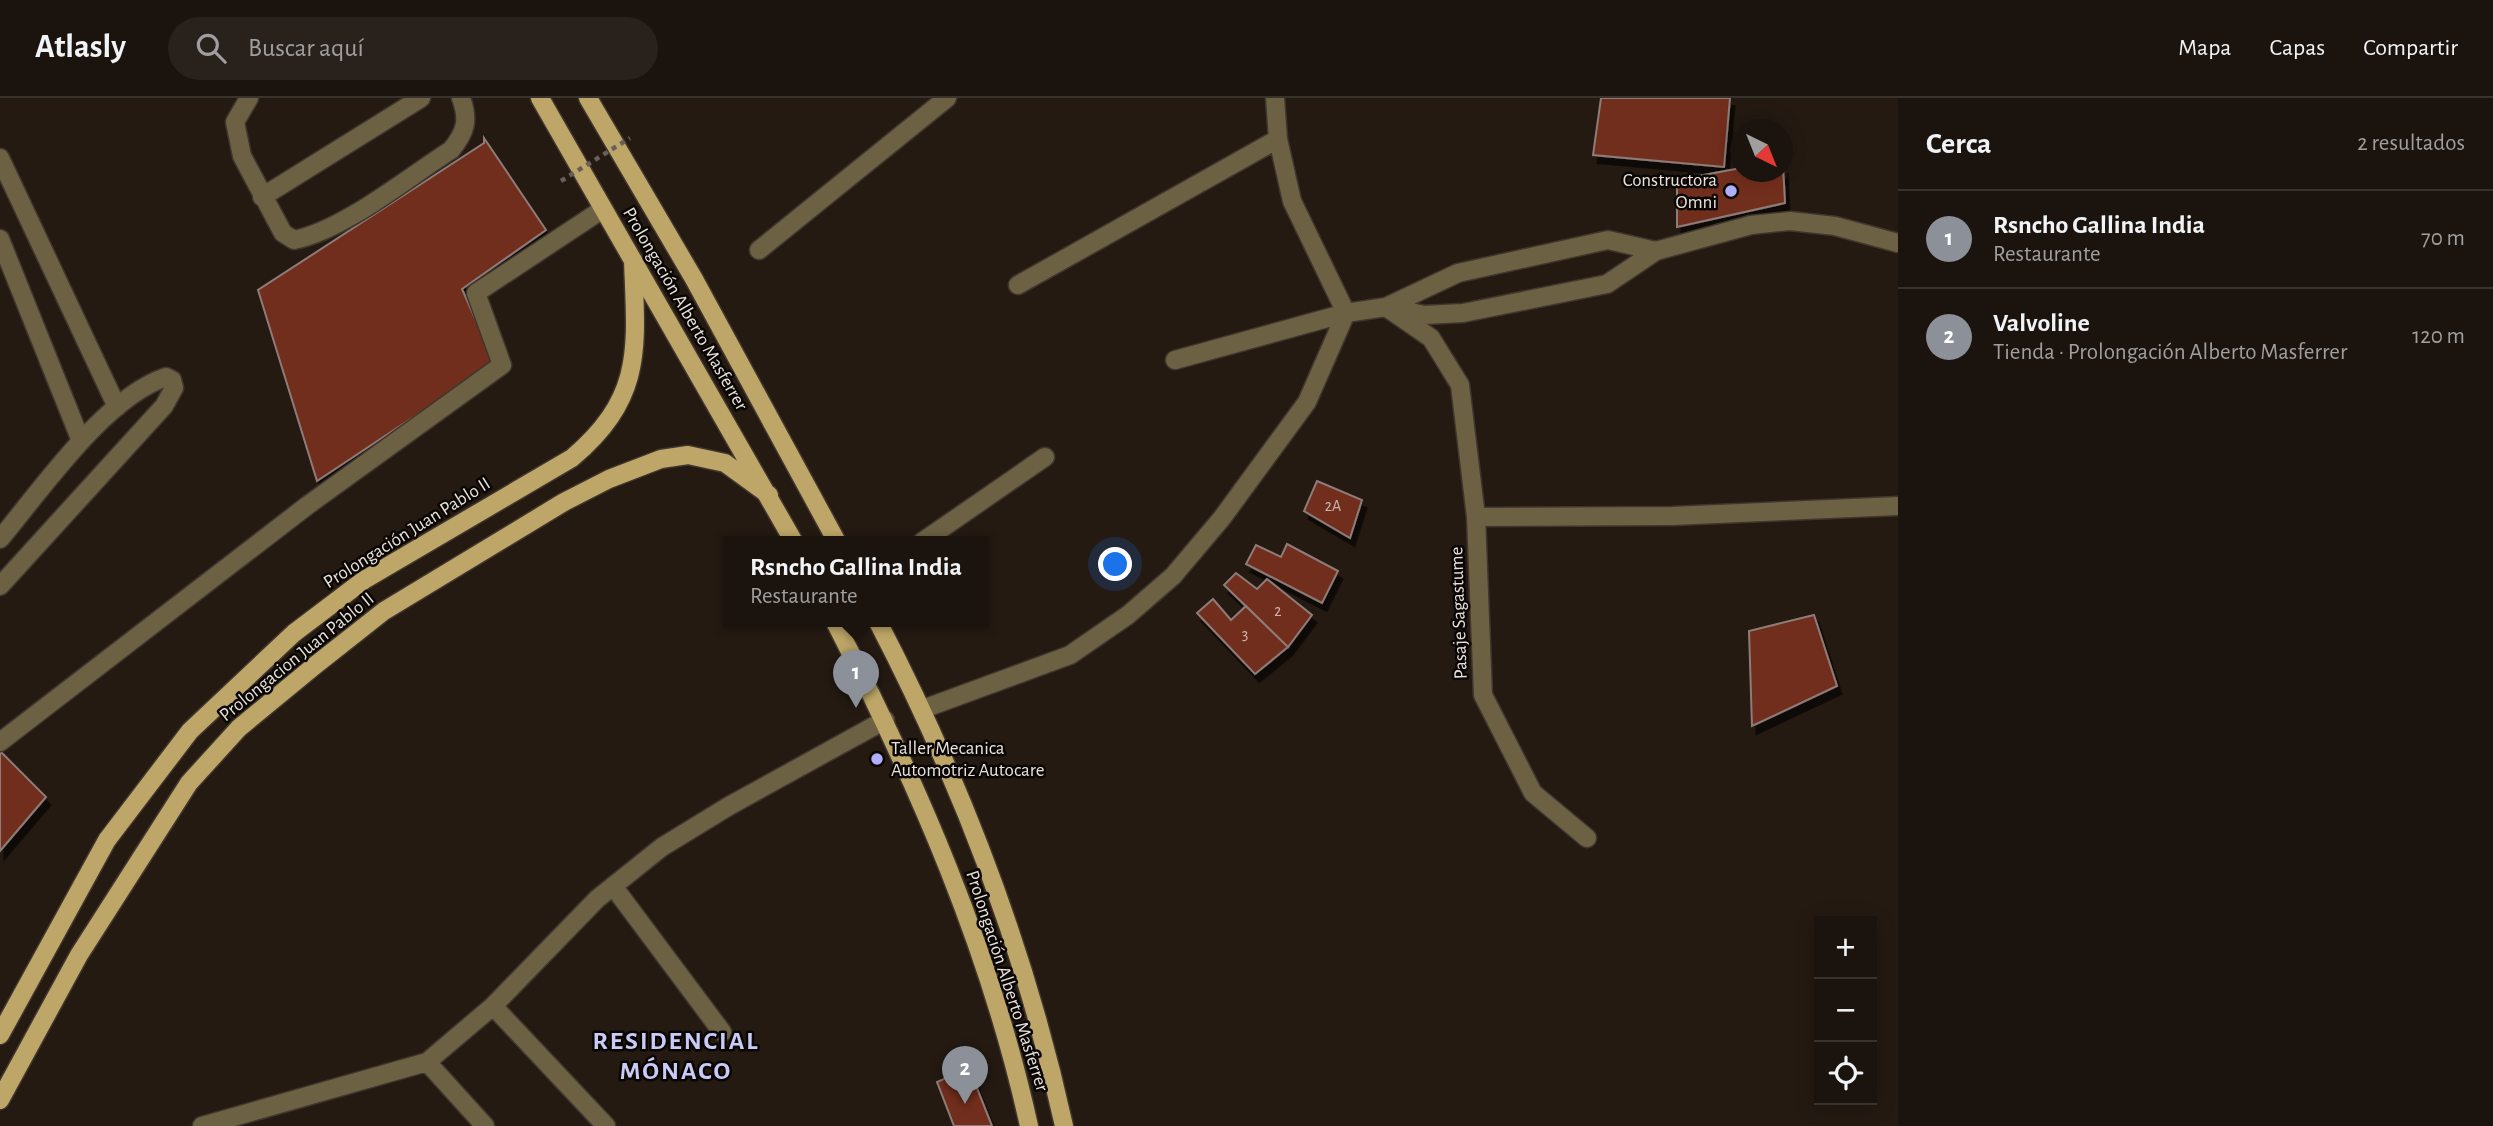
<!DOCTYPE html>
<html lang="es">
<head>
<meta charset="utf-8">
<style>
  :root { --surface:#1b140e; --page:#28211c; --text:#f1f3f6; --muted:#a09e9e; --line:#39332e; --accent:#8c9099 }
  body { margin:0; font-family:"Alegreya Sans",sans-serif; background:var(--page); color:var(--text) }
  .controls { position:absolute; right:21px; bottom:21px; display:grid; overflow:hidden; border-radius:0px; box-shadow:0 4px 18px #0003 }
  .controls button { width:63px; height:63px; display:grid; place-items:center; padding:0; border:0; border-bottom:2px solid var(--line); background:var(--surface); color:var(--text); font:35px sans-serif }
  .compass { position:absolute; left:1730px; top:21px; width:63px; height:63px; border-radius:50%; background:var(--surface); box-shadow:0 4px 18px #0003; rotate:137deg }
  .you { position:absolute; left:1116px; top:467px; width:24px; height:24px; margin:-18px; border:5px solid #fff; border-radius:50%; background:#1a73e8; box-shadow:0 0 0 10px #1a73e833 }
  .badge { display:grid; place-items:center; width:46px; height:46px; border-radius:50%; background:var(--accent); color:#fff; font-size:23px; font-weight:700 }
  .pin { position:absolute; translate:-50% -58px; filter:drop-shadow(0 2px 4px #0008) }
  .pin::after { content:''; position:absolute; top:37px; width:24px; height:21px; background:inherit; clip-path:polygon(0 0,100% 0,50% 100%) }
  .popup { position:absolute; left:723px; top:438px; width:266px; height:91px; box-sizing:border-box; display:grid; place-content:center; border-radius:0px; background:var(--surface); filter:drop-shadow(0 2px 5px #0005); font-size:23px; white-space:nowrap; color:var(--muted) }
  .popup b { font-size:26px; color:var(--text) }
  .popup::after { content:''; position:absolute; left:50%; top:100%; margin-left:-14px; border:14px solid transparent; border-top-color:var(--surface) }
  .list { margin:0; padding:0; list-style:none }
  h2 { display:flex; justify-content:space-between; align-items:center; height:91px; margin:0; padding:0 28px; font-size:30px }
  h2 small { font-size:23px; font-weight:400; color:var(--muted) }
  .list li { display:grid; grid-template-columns:46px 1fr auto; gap:21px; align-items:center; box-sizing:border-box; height:98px; padding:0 28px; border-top:2px solid var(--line) }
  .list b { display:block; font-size:26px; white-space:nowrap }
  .list p { margin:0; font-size:23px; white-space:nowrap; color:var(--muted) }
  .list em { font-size:23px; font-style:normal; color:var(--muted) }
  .icon { flex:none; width:38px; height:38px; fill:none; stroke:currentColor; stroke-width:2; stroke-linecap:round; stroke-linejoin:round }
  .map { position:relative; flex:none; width:1898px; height:1028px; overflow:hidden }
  header { display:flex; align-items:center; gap:42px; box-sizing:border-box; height:98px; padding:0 35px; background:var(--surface); border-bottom:2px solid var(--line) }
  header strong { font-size:33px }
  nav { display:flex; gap:38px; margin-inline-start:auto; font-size:24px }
  .search { width:490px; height:63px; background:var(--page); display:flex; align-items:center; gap:18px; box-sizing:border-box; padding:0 24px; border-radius:38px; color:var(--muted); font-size:26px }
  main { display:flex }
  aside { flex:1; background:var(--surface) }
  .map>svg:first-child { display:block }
  .building { fill:#722d1d; stroke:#8d7c78; stroke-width:2; filter:url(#shadow) }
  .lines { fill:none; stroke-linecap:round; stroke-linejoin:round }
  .minor-casing { stroke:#3f362e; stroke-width:21 }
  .major-casing { stroke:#3f362e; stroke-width:21 }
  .minor { stroke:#6c6143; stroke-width:18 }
  .major { stroke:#bda667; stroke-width:18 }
  .path-bridge { stroke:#685f58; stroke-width:4.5; stroke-dasharray:5 5; stroke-linecap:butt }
  .poi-dot { fill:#afaefa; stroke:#0a0604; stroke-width:2.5 }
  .labels { text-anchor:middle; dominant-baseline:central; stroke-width:5; stroke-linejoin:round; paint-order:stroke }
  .number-label { font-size:16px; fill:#cab4ac }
  .poi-label { font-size:19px; fill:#e8e1dc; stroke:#0a0604; text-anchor:end }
  .street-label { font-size:19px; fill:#e8e1dc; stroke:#0a0604 }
  .district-label { font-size:26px; font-weight:bold; letter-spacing:2px; fill:#c9caf5; stroke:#0a0604 }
</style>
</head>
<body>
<header>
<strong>Atlasly</strong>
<div class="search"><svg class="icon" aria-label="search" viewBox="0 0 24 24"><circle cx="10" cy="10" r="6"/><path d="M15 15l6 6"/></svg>Buscar aquí</div>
<nav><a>Mapa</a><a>Capas</a><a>Compartir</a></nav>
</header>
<main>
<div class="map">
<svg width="1898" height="1028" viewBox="0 0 1898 1028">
  <defs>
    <filter id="shadow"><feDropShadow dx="4.5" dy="8" stdDeviation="0" flood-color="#0009"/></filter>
  </defs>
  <rect width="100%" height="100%" fill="#241a12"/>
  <!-- building -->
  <path class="building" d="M1601,0h129l-6,69 -131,-12z
    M484,40l62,92 -84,59 33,74 -178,118 -59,-191 226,-147z
    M1783,67l2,38 -108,24v-47l64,-12v4h42z
    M1317,383l45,19 -12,38 -46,-27z
    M1287,446l51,27 -16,32 -76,-39 10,-19 25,12z
    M1236,475l21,16 10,-10 45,36 -24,32 -64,-62z
    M1213,501l18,21 15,-14 42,41 -33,27 -58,-61z
    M1814,517l23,71 -85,40 -3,-95z
    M1,654l45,45 -46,54v-98z
    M969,970l23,58h-38l-17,-44z"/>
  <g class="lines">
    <defs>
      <path id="minor" d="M249,0l-14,24 7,34 41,77 11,7c50,-10 113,-62 157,-90 15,-18 18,-30 10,-52
        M0,60l117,249
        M262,99l159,-99
        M0,141l81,202
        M759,152l188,-152
        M1018,187l260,-146
        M1386,209l45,31 29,47 16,132 7,178 50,98 54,45
        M1397,211l27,6 39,-2 144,-29 49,-33 95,-26 39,-4 45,5 63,17
        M1175,262l171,-47 40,-6 72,-34 150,-33 48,11
        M1476,419l196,-1 226,-10
        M0,441c42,-50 104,-141 166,-162l6,3 2,8 -10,18 -164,180
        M922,444l123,-85
        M923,611l147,-54 58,-40 45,-39 49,-58 85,-116 39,-89 -54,-112 -14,-62 -3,-41
        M0,644l308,-237 194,-140 -26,-72 127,-84
        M613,788l109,146
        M493,908l113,120
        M427,964l58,64
        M202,1028l225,-64 66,-56 104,-107 65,-52 67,-41 156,-86"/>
      <path id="major" d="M540,0l254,444
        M588,0l106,181 143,263
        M835,524c82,161 155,327 194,504
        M878,524c84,162 147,326 186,504
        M0,937l107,-195 83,-109 104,-98 70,-53 208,-122c73,-62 64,-111 61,-198
        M0,1002l79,-145 110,-172 50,-55 74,-61 71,-56 180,-109 45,-23 52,-20 27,-4 37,8 44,32"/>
    </defs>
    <!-- minor casing -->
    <use href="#minor" class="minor-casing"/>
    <!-- major casing -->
    <use href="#major" class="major-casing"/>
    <!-- minor -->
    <use href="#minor" class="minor"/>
    <!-- major -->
    <use href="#major" class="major"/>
    <!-- path-bridge -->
    <path class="path-bridge" d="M561,83l69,-43"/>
  </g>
  <!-- markers -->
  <g class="poi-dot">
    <circle cx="1731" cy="93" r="7"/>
    <circle cx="877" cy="661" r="7"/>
  </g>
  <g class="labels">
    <!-- number labels -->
    <g class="number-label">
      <text x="1333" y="408">2A</text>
      <text x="1278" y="513">2</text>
      <text x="1245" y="536">3</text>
    </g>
    <!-- poi labels -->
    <g class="poi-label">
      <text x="1717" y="82">Constructora<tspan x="1717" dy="22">Omni</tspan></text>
      <text x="891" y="650" text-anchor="start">Taller Mecanica<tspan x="891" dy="22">Automotriz Autocare</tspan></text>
    </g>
    <!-- street labels -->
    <g class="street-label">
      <text transform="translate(685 211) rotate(60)">Prolongación Alberto Masferrer</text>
      <text transform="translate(407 435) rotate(-32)">Prolongación Juan Pablo II</text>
      <text transform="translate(1459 515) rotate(-92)">Pasaje Sagastume</text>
      <text transform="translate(297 559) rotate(-39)">Prolongacion Juan Pablo II</text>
      <text transform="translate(1007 883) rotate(72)">Prolongación Alberto Masferrer</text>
    </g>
    <!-- district labels -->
    <g class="district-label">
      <text x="676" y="943">RESIDENCIAL<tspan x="676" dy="30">MÓNACO</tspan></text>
    </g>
  </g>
</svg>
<div class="controls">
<button>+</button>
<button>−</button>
<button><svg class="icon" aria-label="locate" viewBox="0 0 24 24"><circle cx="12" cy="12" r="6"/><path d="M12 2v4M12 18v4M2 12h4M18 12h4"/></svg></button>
</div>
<svg class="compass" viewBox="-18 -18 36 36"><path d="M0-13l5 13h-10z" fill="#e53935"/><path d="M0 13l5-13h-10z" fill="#a09e9e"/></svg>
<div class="you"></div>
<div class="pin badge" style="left:856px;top:610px">1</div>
<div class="popup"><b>Rsncho Gallina India</b>Restaurante</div>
<div class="pin badge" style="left:965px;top:1006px">2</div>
</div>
<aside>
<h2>Cerca<small>2 resultados</small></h2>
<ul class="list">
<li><span class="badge">1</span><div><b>Rsncho Gallina India</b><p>Restaurante</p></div><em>70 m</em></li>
<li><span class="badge">2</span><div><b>Valvoline</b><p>Tienda · Prolongación Alberto Masferrer</p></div><em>120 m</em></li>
</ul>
</aside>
</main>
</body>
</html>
